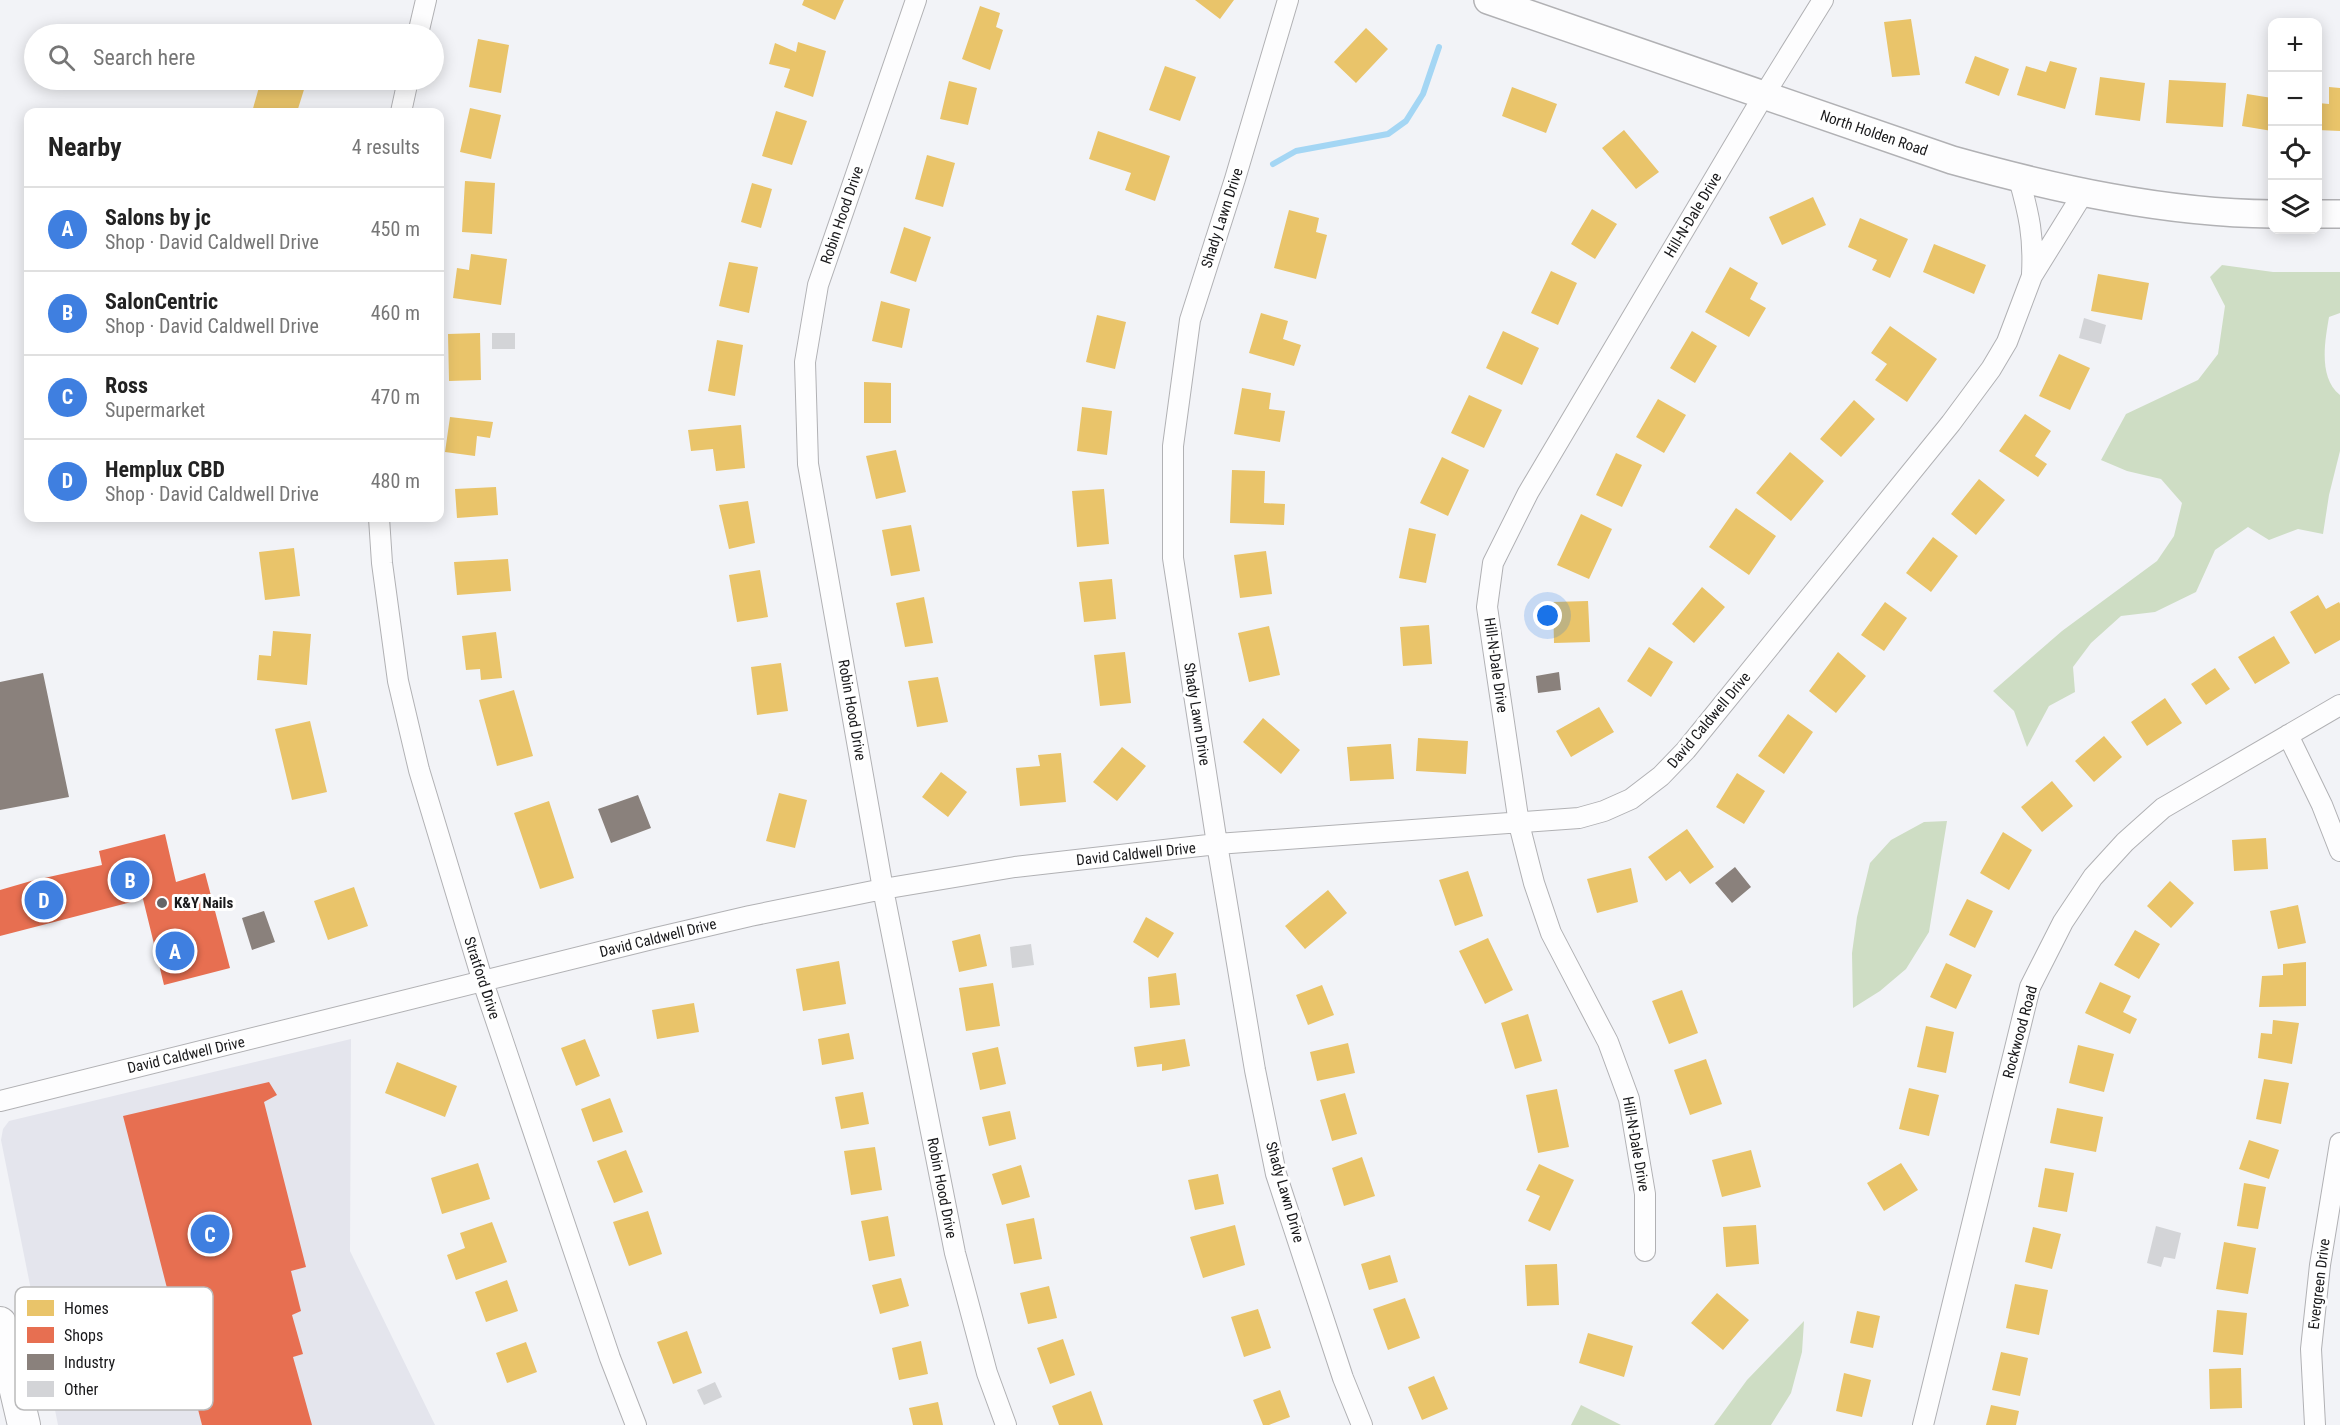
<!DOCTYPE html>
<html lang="en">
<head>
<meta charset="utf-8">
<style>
  :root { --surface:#fff; --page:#f6f6f6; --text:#222; --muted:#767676; --line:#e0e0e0; --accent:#0f766e }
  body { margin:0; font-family:"Roboto Condensed",sans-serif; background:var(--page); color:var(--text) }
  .controls { position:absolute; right:18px; top:18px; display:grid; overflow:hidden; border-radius:12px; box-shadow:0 3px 15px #0003 }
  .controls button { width:54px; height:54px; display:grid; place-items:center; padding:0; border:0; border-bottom:2px solid var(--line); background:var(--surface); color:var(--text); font:30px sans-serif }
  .you { position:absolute; left:1548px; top:616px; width:21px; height:21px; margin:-15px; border:4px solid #fff; border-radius:50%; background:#1a73e8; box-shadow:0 0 0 9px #1a73e833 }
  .badge { display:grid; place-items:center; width:39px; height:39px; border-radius:50%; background:var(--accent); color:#fff; font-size:20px; font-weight:700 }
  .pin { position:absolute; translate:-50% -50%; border:3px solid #fff; box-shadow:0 2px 6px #0006 }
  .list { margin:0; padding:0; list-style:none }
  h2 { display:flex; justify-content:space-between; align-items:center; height:78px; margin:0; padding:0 24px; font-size:26px }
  h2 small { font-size:20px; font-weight:400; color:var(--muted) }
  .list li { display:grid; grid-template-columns:39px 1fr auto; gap:18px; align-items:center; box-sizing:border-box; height:84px; padding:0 24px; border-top:2px solid var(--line) }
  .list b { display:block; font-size:22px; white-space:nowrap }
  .list p { margin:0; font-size:20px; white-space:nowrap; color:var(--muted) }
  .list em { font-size:20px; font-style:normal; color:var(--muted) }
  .icon { flex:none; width:33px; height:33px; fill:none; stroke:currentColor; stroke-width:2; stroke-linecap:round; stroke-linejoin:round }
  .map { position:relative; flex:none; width:2340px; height:1425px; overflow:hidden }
  .search { position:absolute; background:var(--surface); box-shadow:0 3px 15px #0003; left:24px; top:24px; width:420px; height:66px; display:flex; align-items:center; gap:15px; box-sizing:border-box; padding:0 21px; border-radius:33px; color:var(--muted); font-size:22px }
  .panel { position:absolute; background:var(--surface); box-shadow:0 3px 15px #0003; left:24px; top:108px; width:420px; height:414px; border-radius:12px }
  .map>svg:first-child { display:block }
  .built { fill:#e4e5ed }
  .green { fill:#ceddc4 }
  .homes { fill:#e9c46a }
  .shops { fill:#e76f51 }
  .industry { fill:#8a817c }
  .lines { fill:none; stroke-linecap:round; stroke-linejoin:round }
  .stream { stroke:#a4d6f4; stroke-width:6 }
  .building { fill:#d3d4d7 }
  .minor-casing { stroke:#b1b1b4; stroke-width:22 }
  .secondary-casing { stroke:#b1b1b4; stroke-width:30 }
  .primary-casing { stroke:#b1b1b4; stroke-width:34 }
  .minor { stroke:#fdfdfe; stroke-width:20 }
  .secondary { stroke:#fdfdfe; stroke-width:27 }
  .primary { stroke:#fdfdfe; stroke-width:32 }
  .poi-dot { fill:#656568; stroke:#fff; stroke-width:2 }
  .labels { text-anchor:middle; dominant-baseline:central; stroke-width:6; stroke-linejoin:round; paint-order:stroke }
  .street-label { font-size:15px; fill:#19191b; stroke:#fff }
  .poi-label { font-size:15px; font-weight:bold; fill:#19191b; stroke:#fff; text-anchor:start }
  .key { fill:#fff; stroke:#bababb; stroke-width:1.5 }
  .key-label { font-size:16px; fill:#19191b }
</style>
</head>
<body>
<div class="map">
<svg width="2340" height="1425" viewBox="0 0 2340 1425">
  <rect width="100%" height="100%" fill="#f2f3f7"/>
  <!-- built -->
  <path class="built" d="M351,1039l-1,212 85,174h-377l-57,-285 2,-11 6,-8z"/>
  <!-- green -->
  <path class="green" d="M2222,265l51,7h67v41l-11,4c-4,24 -11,61 11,78v56l-11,44 -6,39 -25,-5 -29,11 -21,-13 -33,23 -19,42 -41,20 -34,4 -30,27 -18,24 2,25 -26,14 -22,41 -13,-36 -21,-20 69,-60 95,-70 17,-25 8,-33 -21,-24 -34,-8 -26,-11 25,-46 72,-34 20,-26 7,-48 -15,-29z
    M1947,821l-18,111 -23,37 -26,22 -27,17 -1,-55 5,-36 13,-54 21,-23 33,-18z
    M1804,1321l-2,31 -11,41 -20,32h-57l33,-45z
    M1581,1405l40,20h-50z"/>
  <!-- homes -->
  <path class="homes" d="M804,0h40l-9,20 -33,-15z
    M1195,0h39l-14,19z
    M980,6l20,7 -4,14 7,3 -13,40 -28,-11z
    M1911,19l9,56 -28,2 -8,-55z
    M1366,28l22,21 -32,34 -22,-21z
    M478,39l31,6 -8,48 -32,-6z
    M798,42l28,9 -13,46 -29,-10 6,-18 -21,-5 6,-21 21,9z
    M1975,56l34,13 -10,27 -34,-13z
    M2050,61l27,7 -12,41 -48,-14 9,-29 20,6z
    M1165,66l31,11 -16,44 -31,-11z
    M2100,77l45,6 -5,38 -45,-6z
    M261,80h46l-10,32h-45z
    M2169,80l57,3 -3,44 -57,-4z
    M949,81l28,7 -9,37 -28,-6z
    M1512,87l45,17 -11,29 -44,-17z
    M2329,87l11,1v43l-22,-1v-27l11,1z
    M2247,94l25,4v33l-30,-5z
    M470,108l31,7 -10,44 -31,-7z
    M776,111l31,10 -15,44 -30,-9z
    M1624,130l35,42 -23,17 -34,-41z
    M1098,131l72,25 -15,45 -30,-11 6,-17 -42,-14z
    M927,155l28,8 -12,44 -28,-8z
    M465,181l30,2 -3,51 -30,-2z
    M752,183l20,6 -11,39 -20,-6z
    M1813,197l13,28 -44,20 -13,-28z
    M1592,209l25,15 -22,35 -24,-15z
    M1289,210l30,8 -3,14 11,3 -11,44 -42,-11z
    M1860,218l48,21 -18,39 -18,-8 5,-10 -29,-13z
    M904,227l27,10 -15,45 -26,-9z
    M1934,244l52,21 -12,29 -51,-22z
    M471,254l36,5 -6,46 -48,-7 4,-30 12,2z
    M729,262l29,5 -9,46 -30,-7z
    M1730,267l28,16 -8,16 16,9 -17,29 -44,-25z
    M1551,271l26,12 -19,42 -27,-12z
    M2098,274l51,9 -7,37 -51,-9z
    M881,301l29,8 -8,39 -30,-7z
    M1261,313l27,8 -5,18 18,6 -7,21 -45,-13z
    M1097,315l29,7 -11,47 -29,-7z
    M1890,326l47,33 -30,43 -32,-22 12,-16 -16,-11z
    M1503,331l36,17 -17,37 -36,-17z
    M1692,331l25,15 -22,37 -25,-15z
    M480,333l1,47 -32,1 -1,-47z
    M717,340l26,5 -8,51 -27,-5z
    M2059,354l31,14 -20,42 -31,-14z
    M864,382l27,1v40h-27z
    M1242,388l29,5 -2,16 16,2 -5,31 -46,-8z
    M1469,395l33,15 -18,38 -33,-15z
    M1658,399l28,16 -22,38 -28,-16z
    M1854,400l21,19 -34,38 -21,-18z
    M1082,407l30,4 -5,44 -30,-4z
    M2025,414l26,17 -16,25 12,8 -9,13 -39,-26z
    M450,417l43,5 -3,16 -13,-2 -2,20 -30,-4z
    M741,425l4,43 -29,3 -3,-22 -22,2 -3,-21z
    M896,450l10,42 -30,7 -10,-43z
    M1790,452l34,29 -33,40 -35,-28z
    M1616,453l26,12 -20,42 -26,-12z
    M1442,457l27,13 -21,46 -28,-13z
    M1232,470l33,1 -1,32 21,1 -1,21 -54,-2z
    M1979,479l26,21 -29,35 -25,-21z
    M496,487l2,28 -41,3 -2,-29z
    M1104,489l5,55 -32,3 -5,-56z
    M748,501l7,42 -26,6 -10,-44z
    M1736,508l40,28 -27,39 -40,-28z
    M1581,514l31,15 -23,50 -32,-14z
    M911,525l9,46 -29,5 -9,-46z
    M1409,528l27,6 -10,49 -27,-5z
    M1933,537l25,19 -27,36 -25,-19z
    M294,548l6,48 -35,4 -6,-48z
    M1266,551l6,43 -32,4 -6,-43z
    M508,559l3,32 -54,4 -3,-33z
    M760,570l8,47 -31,5 -8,-47z
    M1112,579l4,40 -32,3 -5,-40z
    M1702,587l23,20 -31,36 -22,-19z
    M2318,595l8,14 13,-7 1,2v36l-25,14 -25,-42z
    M924,597l9,46 -28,4 -9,-44z
    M1588,601l2,41 -36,1 -1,-41z
    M1885,602l22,16 -23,33 -23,-16z
    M1429,625l3,39 -29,2 -3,-39z
    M1269,626l11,49 -31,7 -11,-49z
    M273,631l38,3 -4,51 -50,-5 2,-25 12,1z
    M496,632l6,46 -21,2 -1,-11 -14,1 -4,-34z
    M2274,636l16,27 -35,21 -17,-27z
    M1649,647l24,15 -22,35 -24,-16z
    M1125,652l6,51 -31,3 -6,-51z
    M1838,652l28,24 -30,37 -27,-22z
    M781,663l7,48 -31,4 -6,-48z
    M2215,668l15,21 -24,16 -15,-21z
    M938,677l10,45 -31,5 -9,-46z
    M514,690l19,66 -36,10 -18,-66z
    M2165,698l17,25 -35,23 -16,-24z
    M1599,707l15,25 -43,25 -15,-26z
    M1788,714l25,18 -29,42 -26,-18z
    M1263,718l37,32 -19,24 -38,-32z
    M310,721l17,71 -35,8 -17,-71z
    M2104,736l18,21 -28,25 -19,-21z
    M1418,738l50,3 -2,33 -50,-3z
    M1391,744l3,35 -44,2 -3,-34z
    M1122,747l24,19 -29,35 -24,-19z
    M1061,753l5,49 -46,4 -4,-38 24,-2 -2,-11z
    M941,772l26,20 -19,25 -26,-20z
    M1737,773l28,18 -21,33 -28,-17z
    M2052,781l21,25 -31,26 -21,-25z
    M779,793l28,7 -12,48 -29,-7z
    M549,801l25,77 -34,11 -26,-76z
    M1687,829l27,38 -24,17 -10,-13 -14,10 -18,-24z
    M2003,832l29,18 -23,40 -29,-17z
    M2266,838l2,31 -34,2 -2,-31z
    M1631,868l7,34 -41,11 -10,-34z
    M1468,871l15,45 -28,10 -16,-46z
    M2170,881l24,22 -23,25 -24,-22z
    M354,887l14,39 -40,14 -14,-39z
    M1328,890l19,23 -42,36 -20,-23z
    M1967,899l26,12 -18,37 -26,-13z
    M2298,905l8,38 -28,6 -8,-38z
    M1146,917l28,16 -16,25 -25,-16z
    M2135,930l25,14 -21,35 -25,-14z
    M980,934l7,32 -28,6 -7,-31z
    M1488,938l25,52 -28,14 -26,-53z
    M839,961l7,43 -43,7 -7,-42z
    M2306,962v44l-47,1 3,-31 21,-1v-11z
    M1946,963l26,12 -16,34 -26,-12z
    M1176,973l4,32 -30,3 -2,-31z
    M2100,982l31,14 -8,16 14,7 -7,15 -45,-21z
    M993,983l7,43 -34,5 -7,-43z
    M1322,985l12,30 -26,10 -12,-30z
    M1682,990l16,43 -29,11 -17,-43z
    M694,1003l5,29 -42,7 -5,-29z
    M1528,1014l14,47 -27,8 -14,-46z
    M2273,1020l26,3 -7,41 -34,-6 3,-25 11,1z
    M1926,1026l28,6 -8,41 -29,-6z
    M849,1033l5,26 -32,6 -4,-26z
    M585,1039l15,37 -24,10 -15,-38z
    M1185,1039l5,27 -28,5v-7l-25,3 -3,-20z
    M1348,1043l7,30 -38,8 -7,-29z
    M2078,1045l36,9 -10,38 -35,-9z
    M998,1047l8,37 -26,6 -8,-37z
    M1706,1059l16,45 -32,11 -16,-45z
    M397,1062l60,24 -12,31 -60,-24z
    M2264,1079l25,4 -8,41 -25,-5z
    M1909,1088l30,7 -10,41 -30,-7z
    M1557,1089l12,58 -31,6 -12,-58z
    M863,1092l6,32 -28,5 -6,-32z
    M1345,1093l12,41 -25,7 -12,-41z
    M610,1098l13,34 -30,10 -12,-33z
    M2057,1108l46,9 -7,35 -46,-9z
    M1010,1111l6,28 -27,7 -7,-29z
    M2249,1140l30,10 -10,29 -30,-10z
    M875,1147l7,43 -31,5 -7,-44z
    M626,1150l17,42 -29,11 -17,-42z
    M1751,1150l10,37 -39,10 -10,-37z
    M1362,1157l13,39 -31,10 -12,-38z
    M478,1163l12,36 -48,15 -11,-36z
    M1901,1163l17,27 -34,21 -17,-28z
    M1539,1164l35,16 -24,51 -22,-10 12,-25 -14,-6z
    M1021,1165l9,32 -28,8 -10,-31z
    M2045,1168l29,5 -7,39 -29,-5z
    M1218,1174l6,30 -29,6 -7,-30z
    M2244,1183l22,4 -8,42 -21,-3z
    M648,1211l14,43 -33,12 -16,-44z
    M888,1216l7,40 -26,5 -8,-40z
    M1034,1218l8,41 -28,5 -8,-40z
    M492,1222l15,40 -51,18 -9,-25 18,-7 -5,-15z
    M1235,1225l10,40 -42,13 -13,-41z
    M1756,1225l3,39 -33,3 -3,-40z
    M2033,1227l28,7 -9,35 -27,-7z
    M2224,1242l32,6 -8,46 -32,-5z
    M1390,1255l8,27 -29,8 -8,-26z
    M1557,1264l2,41 -32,1 -2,-41z
    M901,1278l8,28 -29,8 -8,-29z
    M507,1280l11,31 -32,11 -11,-30z
    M2015,1284l33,6 -9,45 -33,-7z
    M1049,1286l8,32 -29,6 -8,-31z
    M1717,1293l32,27 -26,30 -32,-27z
    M1405,1298l15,40 -32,12 -15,-41z
    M1258,1309l13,39 -27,9 -13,-40z
    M2217,1310l30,3 -4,42 -30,-3z
    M1857,1311l23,5 -7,32 -23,-5z
    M687,1331l15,42 -29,11 -16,-42z
    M1588,1333l45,13 -9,31 -45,-14z
    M1063,1339l12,36 -25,9 -13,-36z
    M921,1341l7,33 -29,6 -7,-32z
    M526,1342l11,30 -30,11 -11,-30z
    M2001,1352l27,6 -8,38 -28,-6z
    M2241,1368l1,40 -32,1 -1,-40z
    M1844,1373l27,7 -9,37 -26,-6z
    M1434,1376l14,33 -26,11 -14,-33z
    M1280,1390l10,27 -21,8h-6l-10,-25z
    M1091,1391l12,34h-44l-7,-19z
    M938,1402l5,23h-30l-4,-17z
    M1991,1405l28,6 -3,14h-30z"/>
  <!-- shops -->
  <path class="shops" d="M165,834l11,48 29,-9 25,95 -66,17 -21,-86 -143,37v-46l31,-9 71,-16 -3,-14z
    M269,1082l8,13 -13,7 42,165 -15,4 10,40 -9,4 11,39 -10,3 19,68h-110l-79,-309z"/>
  <!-- industry -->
  <path class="industry" d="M1559,672l2,18 -23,3 -2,-17z
    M43,673l26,124 -69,13v-128z
    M638,795l13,33 -40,15 -13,-34z
    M1735,867l16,20 -19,16 -17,-20z
    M264,911l11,31 -23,8 -10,-32z"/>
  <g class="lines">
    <!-- stream -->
    <path class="stream" d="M1273,164l23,-13 92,-17 18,-13 17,-27 16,-47"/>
  </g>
  <!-- building -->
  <path class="building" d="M2084,318l22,7 -5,19 -22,-6z
    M492,333h23v16h-23z
    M1031,944l3,21 -22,3 -2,-21z
    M2156,1226l25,7 -6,26 -11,-2 -3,10 -14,-4z
    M715,1382l7,15 -18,8 -7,-15z"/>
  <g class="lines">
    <defs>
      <path id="minor" d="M916,0l-98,285 -13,77 3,102 75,425 72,364 32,120 19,52
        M1288,0l-53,179 -45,141 -17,126v112l44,286 38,226 21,104 67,204 19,47
        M418,34l8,-34
        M401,112l7,-32
        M2019,179c10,35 15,58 13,95
        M379,518l3,45 16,118 21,89 64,212 127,376 26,67
        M2288,735l34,70 18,46
        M0,1101l656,-163 94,-22 133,-27 132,-22 202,-23 362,-26 25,-7 27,-12 30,-23 25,-26 265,-327 40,-54 16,-27 25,-66 52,-84
        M1645,1251v-57l-16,-95 -21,-57 -57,-109 -17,-50 -15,-59 -32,-217 6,-44 35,-70 236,-398 59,-95
        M1923,1425l107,-438 33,-65 30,-45 32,-35 38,-34 177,-103
        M2315,1425l-4,-76 9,-84 20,-122"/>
      <path id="secondary" d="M1488,0l464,160c104,29 212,53 320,54
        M2318,214h22"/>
      <path id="primary" d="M0,1323l24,102"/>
    </defs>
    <!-- minor casing -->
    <use href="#minor" class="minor-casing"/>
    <!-- secondary casing -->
    <use href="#secondary" class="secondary-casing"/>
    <!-- primary casing -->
    <use href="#primary" class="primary-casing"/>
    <!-- minor -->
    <use href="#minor" class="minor"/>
    <!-- secondary -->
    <use href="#secondary" class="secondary"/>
    <!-- primary -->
    <use href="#primary" class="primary"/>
  </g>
  <!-- markers -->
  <circle class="poi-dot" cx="162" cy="903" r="6"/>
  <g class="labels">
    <!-- street labels -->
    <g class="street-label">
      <text transform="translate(1874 133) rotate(19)">North Holden Road</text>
      <text transform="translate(842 215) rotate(-71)">Robin Hood Drive</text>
      <text transform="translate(1693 215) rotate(-59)">Hill-N-Dale Drive</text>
      <text transform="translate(1222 218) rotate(-72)">Shady Lawn Drive</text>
      <text transform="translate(1496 665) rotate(82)">Hill-N-Dale Drive</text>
      <text transform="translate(852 710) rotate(80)">Robin Hood Drive</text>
      <text transform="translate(1197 714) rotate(81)">Shady Lawn Drive</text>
      <text transform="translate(1709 720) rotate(-50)">David Caldwell Drive</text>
      <text transform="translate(1136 854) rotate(-6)">David Caldwell Drive</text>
      <text transform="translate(658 938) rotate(-14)">David Caldwell Drive</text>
      <text transform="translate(482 978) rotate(72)">Stratford Drive</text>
      <text transform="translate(2020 1032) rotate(-75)">Rockwood Road</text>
      <text transform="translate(186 1055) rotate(-13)">David Caldwell Drive</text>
      <text transform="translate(1636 1144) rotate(80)">Hill-N-Dale Drive</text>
      <text transform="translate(942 1188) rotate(79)">Robin Hood Drive</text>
      <text transform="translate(1285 1192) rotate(74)">Shady Lawn Drive</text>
      <text transform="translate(2319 1284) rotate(-83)">Evergreen Drive</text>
    </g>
    <!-- poi labels -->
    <g class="poi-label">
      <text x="174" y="903">K&amp;Y Nails</text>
    </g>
  </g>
  <!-- legend -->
  <rect x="15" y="1287" width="198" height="123" rx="9" class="key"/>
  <rect x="27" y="1300" width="27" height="16" fill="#e9c46a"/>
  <rect x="27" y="1327" width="27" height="16" fill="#e76f51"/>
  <rect x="27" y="1354" width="27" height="16" fill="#8a817c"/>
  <rect x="27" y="1381" width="27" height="16" fill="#d3d4d7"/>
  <g class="key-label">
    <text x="64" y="1314">Homes</text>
    <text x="64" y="1341">Shops</text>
    <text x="64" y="1368">Industry</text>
    <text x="64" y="1395">Other</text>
  </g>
</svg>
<div class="controls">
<button>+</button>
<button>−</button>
<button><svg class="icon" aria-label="locate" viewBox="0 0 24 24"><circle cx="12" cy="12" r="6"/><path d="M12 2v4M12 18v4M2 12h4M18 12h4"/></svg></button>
<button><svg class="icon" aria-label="layers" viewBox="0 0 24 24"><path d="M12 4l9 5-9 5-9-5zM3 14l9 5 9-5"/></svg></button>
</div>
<div class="you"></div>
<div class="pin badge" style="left:175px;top:951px;background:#3f7fe0">A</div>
<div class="pin badge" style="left:130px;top:880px;background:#3f7fe0">B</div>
<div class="pin badge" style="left:210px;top:1234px;background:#3f7fe0">C</div>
<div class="pin badge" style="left:44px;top:900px;background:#3f7fe0">D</div>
<div class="search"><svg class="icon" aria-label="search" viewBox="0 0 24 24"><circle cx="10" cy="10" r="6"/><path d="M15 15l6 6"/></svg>Search here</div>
<section class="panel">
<h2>Nearby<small>4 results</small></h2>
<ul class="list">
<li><span class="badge" style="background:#3f7fe0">A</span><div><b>Salons by jc</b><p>Shop · David Caldwell Drive</p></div><em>450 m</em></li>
<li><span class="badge" style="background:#3f7fe0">B</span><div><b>SalonCentric</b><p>Shop · David Caldwell Drive</p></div><em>460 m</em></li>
<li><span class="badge" style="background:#3f7fe0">C</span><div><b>Ross</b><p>Supermarket</p></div><em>470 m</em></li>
<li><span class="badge" style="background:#3f7fe0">D</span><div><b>Hemplux CBD</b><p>Shop · David Caldwell Drive</p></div><em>480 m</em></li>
</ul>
</section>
</div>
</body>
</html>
